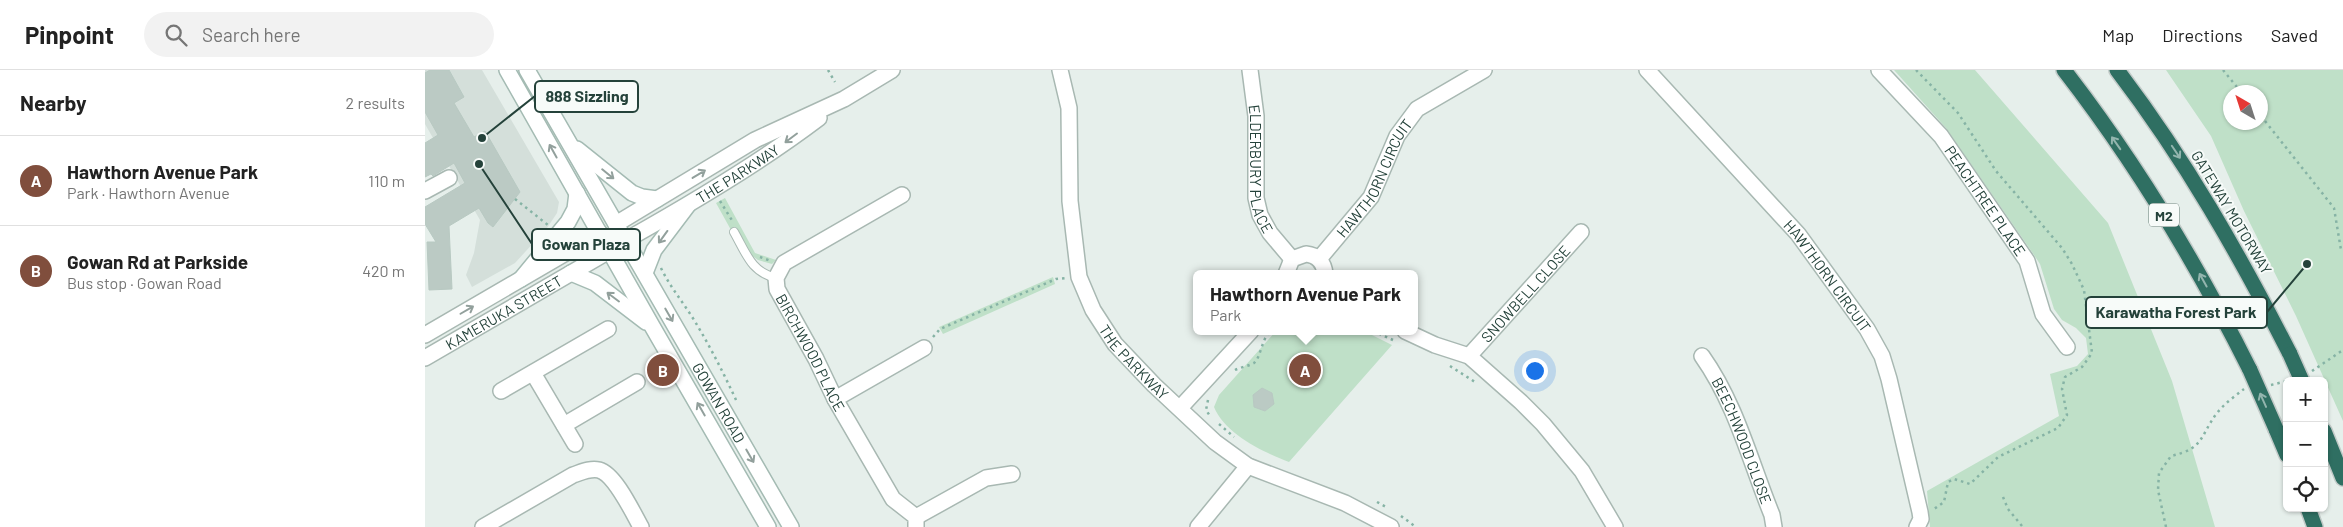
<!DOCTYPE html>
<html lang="en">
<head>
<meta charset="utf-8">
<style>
  :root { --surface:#fff; --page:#f2f2f2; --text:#222; --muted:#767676; --line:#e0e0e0; --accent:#804e3d }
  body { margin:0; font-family:Barlow,sans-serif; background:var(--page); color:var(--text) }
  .controls { position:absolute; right:15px; bottom:15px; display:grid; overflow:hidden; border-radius:8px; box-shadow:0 1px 4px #0004 }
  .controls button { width:45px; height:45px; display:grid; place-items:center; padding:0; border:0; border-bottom:1px solid var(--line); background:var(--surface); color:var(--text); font:25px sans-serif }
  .compass { position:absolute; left:1798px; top:15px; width:45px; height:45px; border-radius:50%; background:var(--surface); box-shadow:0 1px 4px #0004; rotate:321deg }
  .you { position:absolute; left:1109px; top:300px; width:18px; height:18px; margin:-12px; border:4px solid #fff; border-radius:50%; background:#1a73e8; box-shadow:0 0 0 8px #1a73e833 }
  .badge { display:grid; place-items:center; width:32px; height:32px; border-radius:50%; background:var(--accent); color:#fff; font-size:16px; font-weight:700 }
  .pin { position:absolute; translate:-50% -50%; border:2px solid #fff; box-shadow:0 1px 5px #0006 }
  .popup { position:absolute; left:768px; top:200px; width:225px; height:65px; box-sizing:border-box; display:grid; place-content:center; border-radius:8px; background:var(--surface); filter:drop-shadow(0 1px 4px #0005); font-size:16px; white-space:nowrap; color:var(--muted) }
  .popup b { font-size:19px; color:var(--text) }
  .popup::after { content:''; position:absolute; left:50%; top:100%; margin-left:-10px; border:10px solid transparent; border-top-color:var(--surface) }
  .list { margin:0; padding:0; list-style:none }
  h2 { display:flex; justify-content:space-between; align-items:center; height:65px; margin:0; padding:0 20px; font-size:21px }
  h2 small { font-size:16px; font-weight:400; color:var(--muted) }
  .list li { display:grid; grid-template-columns:32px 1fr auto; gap:15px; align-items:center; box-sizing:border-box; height:90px; padding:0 20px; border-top:1px solid var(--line) }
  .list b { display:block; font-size:19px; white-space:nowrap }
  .list p { margin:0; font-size:16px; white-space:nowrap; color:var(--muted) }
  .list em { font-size:16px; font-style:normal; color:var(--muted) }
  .icon { flex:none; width:28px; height:28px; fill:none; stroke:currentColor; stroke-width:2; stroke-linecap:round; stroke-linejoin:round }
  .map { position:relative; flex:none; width:1918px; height:457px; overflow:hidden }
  header { display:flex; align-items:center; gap:30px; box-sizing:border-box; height:70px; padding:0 25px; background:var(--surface); border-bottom:1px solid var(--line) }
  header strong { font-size:24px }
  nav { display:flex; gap:28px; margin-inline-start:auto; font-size:18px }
  .search { width:350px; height:45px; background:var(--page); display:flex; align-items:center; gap:12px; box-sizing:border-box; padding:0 18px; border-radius:28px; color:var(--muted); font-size:19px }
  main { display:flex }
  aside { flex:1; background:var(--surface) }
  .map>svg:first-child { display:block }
  .built { fill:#d4dfda }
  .green { fill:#bfe0c8; fill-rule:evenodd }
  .building { fill:#bbcac4; stroke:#b8c9c2 }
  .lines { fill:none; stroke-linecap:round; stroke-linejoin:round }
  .service-casing { stroke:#a8b8b2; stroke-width:10 }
  .minor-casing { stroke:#a8b8b2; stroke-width:18 }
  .tertiary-casing { stroke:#a8b8b2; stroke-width:18 }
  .secondary-casing { stroke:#a4bbb3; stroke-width:18 }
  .motorway-casing { stroke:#c2cac8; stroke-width:18 }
  .path { stroke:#86b3a5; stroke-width:2.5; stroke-dasharray:2.5 4; stroke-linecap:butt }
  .service { stroke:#fff; stroke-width:8 }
  .minor { stroke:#fff; stroke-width:15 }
  .tertiary { stroke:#fff; stroke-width:15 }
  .secondary { stroke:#fff; stroke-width:15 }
  .motorway { stroke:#2f6f62; stroke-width:15 }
  .motorway-bridge-casing { stroke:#c2cac8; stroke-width:18; stroke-linecap:butt }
  .motorway-bridge { stroke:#2f6f62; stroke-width:15 }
  .oneway { stroke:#92a09c }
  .oneway2 { stroke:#93b5ae }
  .labels { text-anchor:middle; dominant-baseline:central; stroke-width:4; stroke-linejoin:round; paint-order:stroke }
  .shield { fill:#f7fbf9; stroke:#637a73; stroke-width:1 }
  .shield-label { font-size:14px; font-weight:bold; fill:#24423a }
  .street-label { font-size:15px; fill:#24423a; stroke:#f7fbf9 }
  .leader { fill:none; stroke:#24423a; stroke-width:2 }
  .callout-dot { fill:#24423a; stroke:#f7fbf9; stroke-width:2 }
  .callout { fill:#f7fbf9; stroke:#24423a; stroke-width:2 }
  .callout-label { font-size:16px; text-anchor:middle; font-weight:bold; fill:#24423a }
</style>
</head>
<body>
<header>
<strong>Pinpoint</strong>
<div class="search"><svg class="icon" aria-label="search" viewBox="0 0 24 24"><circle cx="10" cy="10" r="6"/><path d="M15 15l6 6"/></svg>Search here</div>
<nav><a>Map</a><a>Directions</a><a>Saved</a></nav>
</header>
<main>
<aside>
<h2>Nearby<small>2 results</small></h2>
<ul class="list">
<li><span class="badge">A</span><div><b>Hawthorn Avenue Park</b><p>Park · Hawthorn Avenue</p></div><em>110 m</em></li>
<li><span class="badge">B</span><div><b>Gowan Rd at Parkside</b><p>Bus stop · Gowan Road</p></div><em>420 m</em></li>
</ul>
</aside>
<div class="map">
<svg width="1918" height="457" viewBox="0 0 1918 457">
  <rect width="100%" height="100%" fill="#e6efeb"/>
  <!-- built -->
  <path class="built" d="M0,0h57l77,132 -2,11 -10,15 -32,35 -43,24 -6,-12 8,-22 6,-33 -55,-96z"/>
  <!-- green -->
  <path class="green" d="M1469,0h81l133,153 64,158 43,146h-285l-3,-36 132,-75 -9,-42 27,-8 11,-12 -2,-16 -10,-10 -14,-8 -8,-11 -14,-45 -8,-12 -86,-124z
    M1741,0h177v351l-47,-105 -52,-105 -33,-75zM1806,22h30v30h-30z
    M300,128l30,55 21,7 -4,4 -14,-4 -7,-5 -16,-28 -4,3 -15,-27z
    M628,207l2,7 -112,50 -4,-7z
    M851,261h88l28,14 -103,117c-26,-10 -64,-28 -75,-55l5,-12z"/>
  <!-- building -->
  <path class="building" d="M5,0h19l15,27 -10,6 20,34 11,-6 35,61 -27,35 -5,-4 -9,-15 -30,18 3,63 -23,1 -2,-48h9l-11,-18v-17l40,-24 -11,-20 -21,13 -2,-2 -6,3v-34l13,-8 -13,-23v-39z
    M837,318l10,5 2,11 -9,7 -11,-4 -1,-12z"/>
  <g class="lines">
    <defs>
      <path id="service" d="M309,162c12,21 17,40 42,46"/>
      <g id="minor">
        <path id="s1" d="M635,0l9,38 1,93 9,76 14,33 22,34 39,41 61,57 33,24 97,37 46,24"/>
        <path id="s2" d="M825,0l6,46v82l4,17 10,18 22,26"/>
        <path id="s3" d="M1222,0l151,164 69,95 15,27 7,23 31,133 1,7 -4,8"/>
        <path id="s4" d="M1454,0l62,66 86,125 16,53 24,33"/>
        <path d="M0,121l24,-13"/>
        <path id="s5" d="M477,125l-118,68 -8,15 1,11 39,70 19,40 58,100 23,18v10"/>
        <path d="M191,154l139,-84 89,-41 48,-29"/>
        <path id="s6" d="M201,170c66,-37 132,-76 193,-122"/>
        <path id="s7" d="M894,189l52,-62 26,-61 20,-27 67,-39"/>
        <path d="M861,204l6,-15 14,-5c11,1 18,8 19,20"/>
        <path d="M980,261l30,14 34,11 52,46 22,22 39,47 33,56"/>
        <path id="s8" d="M1044,286l112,-124"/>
        <path id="s9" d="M1277,286c34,48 48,105 70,159l2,12"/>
        <path d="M108,303l42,71"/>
        <path d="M76,321l107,-62"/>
        <path d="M410,329l89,-51"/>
        <path d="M755,338l71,-77"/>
        <path d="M139,355l73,-43"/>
        <path d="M491,447l70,-39 26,-4"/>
        <path d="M58,457l90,-52c9,-3 17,-7 26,-5 16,4 34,43 42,57"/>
        <path d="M773,457l50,-61"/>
      </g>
      <g id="tertiary">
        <path d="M0,265l175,-102"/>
        <path id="s10" d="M0,288l184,-107"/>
      </g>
      <g id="secondary">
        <path d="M82,0l145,256 116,201"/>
        <path id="s11" d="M102,0l264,457"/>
        <path d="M152,79l55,44 10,4 15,2"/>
        <path d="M146,203l24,10 51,39"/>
        <path d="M220,203l9,-23 34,-45"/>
        <path d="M96,209l47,-57 7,-13 2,-16"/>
      </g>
      <path id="motorway" d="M1639,0c72,93 133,194 186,300
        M1692,0c68,89 122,184 173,284
        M1851,359l11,26
        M1899,361l19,47
        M1883,438l7,19"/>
    </defs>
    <!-- service casing -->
    <use href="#service" class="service-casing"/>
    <!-- minor casing -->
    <use href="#minor" class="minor-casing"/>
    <!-- tertiary casing -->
    <use href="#tertiary" class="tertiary-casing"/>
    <!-- secondary casing -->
    <use href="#secondary" class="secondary-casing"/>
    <!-- motorway casing -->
    <use href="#motorway" class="motorway-casing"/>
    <!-- path -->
    <path class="path" d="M403,0l7,12
      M1491,0l42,43 38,58 66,77 10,16 12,26 8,63 -10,14 -17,10 -3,12 5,26 -9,13 -60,29 -28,27 -16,-5 -6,3 -4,20 -10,7
      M1798,0l18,22
      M1836,46l73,92 7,42 2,1
      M90,129l33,26
      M295,131l13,21
      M335,187l11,4
      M236,198c9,19 22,34 33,52 16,26 30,54 43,82
      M948,261l20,9
      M508,267l7,-8 116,-50 10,-1
      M1025,296l25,16
      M810,300c6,-3 14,-4 19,-7 7,-6 7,-22 16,-32
      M1887,301l31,-21
      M1846,315l16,-4
      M783,330l-2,10 4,6
      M794,354l15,13
      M1578,427l5,12 14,17 3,1
      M952,432l11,6
      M976,446l15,11
      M1741,457l-8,-37 1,-17 12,-17c34,-8 28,-19 46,-43 7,-9 18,-17 27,-24"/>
    <!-- service -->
    <use href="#service" class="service"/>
    <!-- minor -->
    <use href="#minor" class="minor"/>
    <!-- tertiary -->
    <use href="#tertiary" class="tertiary"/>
    <!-- secondary -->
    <use href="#secondary" class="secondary"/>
    <!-- motorway -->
    <use href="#motorway" class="motorway"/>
    <defs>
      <path id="motorway-bridge" d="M1865,284l12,27
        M1825,300l26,59"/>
    </defs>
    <!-- motorway-bridge casing -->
    <use href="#motorway-bridge" class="motorway-bridge-casing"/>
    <!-- motorway-bridge -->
    <use href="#motorway-bridge" class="motorway-bridge"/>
  </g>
  <!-- one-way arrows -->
  <defs><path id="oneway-shaft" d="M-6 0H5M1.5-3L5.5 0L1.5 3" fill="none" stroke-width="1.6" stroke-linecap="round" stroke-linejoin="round" transform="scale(1.25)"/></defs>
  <g class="oneway">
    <use href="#oneway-shaft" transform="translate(366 68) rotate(143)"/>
    <use href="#oneway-shaft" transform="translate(128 81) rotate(-119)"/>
    <use href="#oneway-shaft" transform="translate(183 104) rotate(39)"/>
    <use href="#oneway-shaft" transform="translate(274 104) rotate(-31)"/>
    <use href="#oneway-shaft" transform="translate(238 167) rotate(126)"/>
    <use href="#oneway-shaft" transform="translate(188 227) rotate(-143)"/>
    <use href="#oneway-shaft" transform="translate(42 240) rotate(-30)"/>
    <use href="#oneway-shaft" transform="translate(244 245) rotate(60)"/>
    <use href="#oneway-shaft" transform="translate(276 339) rotate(-120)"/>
    <use href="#oneway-shaft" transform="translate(325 386) rotate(60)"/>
  </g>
  <g class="oneway2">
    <use href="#oneway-shaft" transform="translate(1691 73) rotate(-125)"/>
    <use href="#oneway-shaft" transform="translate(1751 82) rotate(56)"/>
    <use href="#oneway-shaft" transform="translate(1778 210) rotate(-119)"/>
    <use href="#oneway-shaft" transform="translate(1838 330) rotate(-114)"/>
  </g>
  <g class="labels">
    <!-- shield labels -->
    <rect class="shield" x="1724" y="133.5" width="30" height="23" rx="4"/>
    <g class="shield-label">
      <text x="1739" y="145">M2</text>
    </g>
    <!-- street labels -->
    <g class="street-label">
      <text stroke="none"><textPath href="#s2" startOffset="100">ELDERBURY PLACE</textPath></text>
      <text stroke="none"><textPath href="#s6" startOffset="130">THE PARKWAY</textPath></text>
      <text stroke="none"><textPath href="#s7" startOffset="99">HAWTHORN CIRCUIT</textPath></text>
      <text stroke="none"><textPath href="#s4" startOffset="169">PEACHTREE PLACE</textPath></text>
      <text transform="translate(1807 142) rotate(59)">GATEWAY MOTORWAY</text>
      <text stroke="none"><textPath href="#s3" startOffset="274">HAWTHORN CIRCUIT</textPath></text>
      <text stroke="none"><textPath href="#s8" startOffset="84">SNOWBELL CLOSE</textPath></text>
      <text stroke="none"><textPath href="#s10" startOffset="91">KAMERUKA STREET</textPath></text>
      <text stroke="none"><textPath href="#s5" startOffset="236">BIRCHWOOD PLACE</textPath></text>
      <text stroke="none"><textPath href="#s1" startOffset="311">THE PARKWAY</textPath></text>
      <text stroke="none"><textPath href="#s11" startOffset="384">GOWAN ROAD</textPath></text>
      <text stroke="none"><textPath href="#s9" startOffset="94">BEECHWOOD CLOSE</textPath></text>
    </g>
  </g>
  <!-- callouts -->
  <path class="leader" d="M57 68L110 26M54 94L107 174M1882 194L1842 242"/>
  <g class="callout-dot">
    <circle cx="57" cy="68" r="5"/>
    <circle cx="54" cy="94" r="5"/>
    <circle cx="1882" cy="194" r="5"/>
  </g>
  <g class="callout">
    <rect x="110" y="11" width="103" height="31" rx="5"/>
    <rect x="107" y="159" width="108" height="31" rx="5"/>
    <rect x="1661" y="227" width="181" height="31" rx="5"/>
  </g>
  <g class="callout-label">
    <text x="162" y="32">888 Sizzling</text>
    <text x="161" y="180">Gowan Plaza</text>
    <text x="1751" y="248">Karawatha Forest Park</text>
  </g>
</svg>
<div class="controls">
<button>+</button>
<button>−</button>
<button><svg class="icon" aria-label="locate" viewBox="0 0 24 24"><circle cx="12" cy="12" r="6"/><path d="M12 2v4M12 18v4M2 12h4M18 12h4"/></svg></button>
</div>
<svg class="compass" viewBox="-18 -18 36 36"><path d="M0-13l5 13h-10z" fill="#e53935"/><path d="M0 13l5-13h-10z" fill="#767676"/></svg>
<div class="you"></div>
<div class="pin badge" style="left:880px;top:300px">A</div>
<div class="popup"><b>Hawthorn Avenue Park</b>Park</div>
<div class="pin badge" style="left:238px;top:300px">B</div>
</div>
</main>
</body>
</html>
